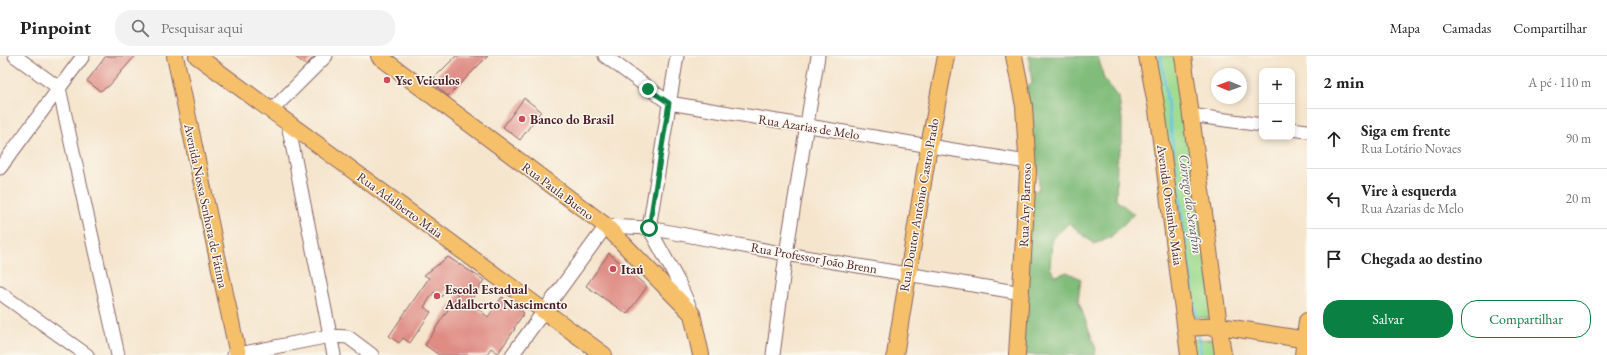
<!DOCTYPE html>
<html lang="pt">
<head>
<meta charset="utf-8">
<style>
  :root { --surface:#fff; --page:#f2f2f2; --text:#222; --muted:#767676; --line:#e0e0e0; --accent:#0b8043 }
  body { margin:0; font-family:"EB Garamond",serif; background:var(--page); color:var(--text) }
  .controls { position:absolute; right:12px; top:12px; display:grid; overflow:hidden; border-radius:8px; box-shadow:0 2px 6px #0003 }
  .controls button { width:36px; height:36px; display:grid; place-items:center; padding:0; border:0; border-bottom:1px solid var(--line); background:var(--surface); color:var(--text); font:20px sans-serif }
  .compass { position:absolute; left:1211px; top:12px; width:36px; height:36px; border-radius:50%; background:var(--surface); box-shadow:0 2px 6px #0003; rotate:271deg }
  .stop { position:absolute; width:12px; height:12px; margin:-9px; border:3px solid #0b8043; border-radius:50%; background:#fff }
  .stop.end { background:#0b8043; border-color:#fff; box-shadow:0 1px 4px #0008 }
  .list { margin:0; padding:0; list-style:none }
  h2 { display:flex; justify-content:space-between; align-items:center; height:52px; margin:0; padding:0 16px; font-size:17px }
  h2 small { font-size:13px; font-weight:400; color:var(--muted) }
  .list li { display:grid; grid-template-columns:26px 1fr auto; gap:12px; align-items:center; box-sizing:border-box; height:60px; padding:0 16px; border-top:1px solid var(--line) }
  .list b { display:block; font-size:15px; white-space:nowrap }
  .list p { margin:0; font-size:13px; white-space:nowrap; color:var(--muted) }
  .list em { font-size:13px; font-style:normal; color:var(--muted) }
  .actions { display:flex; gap:8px; padding:12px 16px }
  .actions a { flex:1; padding:9px 0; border:1px solid var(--accent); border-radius:16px; text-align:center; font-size:14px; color:var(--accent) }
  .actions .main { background:var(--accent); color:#fff }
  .icon { flex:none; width:22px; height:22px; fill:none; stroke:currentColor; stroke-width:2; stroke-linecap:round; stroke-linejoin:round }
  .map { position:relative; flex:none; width:1307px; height:299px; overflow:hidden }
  header { display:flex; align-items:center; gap:24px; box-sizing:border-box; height:56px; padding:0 20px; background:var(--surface); border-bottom:1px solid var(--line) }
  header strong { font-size:19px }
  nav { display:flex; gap:22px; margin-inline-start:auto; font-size:14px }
  .search { width:280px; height:36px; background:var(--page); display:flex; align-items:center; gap:10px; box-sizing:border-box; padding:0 14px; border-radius:16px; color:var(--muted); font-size:15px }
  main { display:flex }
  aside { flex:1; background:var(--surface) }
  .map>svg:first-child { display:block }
  .green { fill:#a1dc90; stroke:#767e5e }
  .forest { fill:#80bc7a; stroke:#656e52 }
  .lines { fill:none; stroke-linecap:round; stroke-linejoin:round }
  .stream { stroke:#69c3e7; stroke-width:2.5 }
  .building { fill:#df8c84 }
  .minor-casing { stroke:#866464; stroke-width:15 }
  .major-casing { stroke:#866464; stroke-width:18 }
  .minor { stroke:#fff; stroke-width:13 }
  .major { stroke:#f6c06b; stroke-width:16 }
  .route { stroke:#0b8043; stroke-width:5 }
  .poi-dot { fill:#d1495b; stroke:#fbf7ec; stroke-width:1.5 }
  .labels { text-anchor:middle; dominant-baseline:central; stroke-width:3; stroke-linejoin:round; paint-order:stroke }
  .poi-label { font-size:13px; font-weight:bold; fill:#4a1f2b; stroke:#fbf7ec; text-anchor:start }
  .street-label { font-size:13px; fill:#4a1f2b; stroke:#fbf7ec }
  .water-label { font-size:14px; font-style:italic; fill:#55586d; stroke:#fbf7ec }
</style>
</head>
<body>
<header>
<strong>Pinpoint</strong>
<div class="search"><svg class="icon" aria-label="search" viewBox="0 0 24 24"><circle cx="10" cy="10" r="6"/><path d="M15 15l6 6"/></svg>Pesquisar aqui</div>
<nav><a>Mapa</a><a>Camadas</a><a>Compartilhar</a></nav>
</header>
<main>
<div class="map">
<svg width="1307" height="299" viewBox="0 0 1307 299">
  <rect width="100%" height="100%" fill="#fbf7ec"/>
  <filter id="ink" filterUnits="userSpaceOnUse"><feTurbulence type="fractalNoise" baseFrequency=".025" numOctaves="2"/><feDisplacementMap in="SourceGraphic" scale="8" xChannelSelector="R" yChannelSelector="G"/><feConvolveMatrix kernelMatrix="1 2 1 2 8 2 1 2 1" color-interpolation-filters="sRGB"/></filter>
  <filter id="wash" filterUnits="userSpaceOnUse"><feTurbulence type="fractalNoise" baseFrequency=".012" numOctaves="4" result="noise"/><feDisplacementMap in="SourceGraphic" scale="16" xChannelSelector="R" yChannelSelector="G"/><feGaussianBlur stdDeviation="0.9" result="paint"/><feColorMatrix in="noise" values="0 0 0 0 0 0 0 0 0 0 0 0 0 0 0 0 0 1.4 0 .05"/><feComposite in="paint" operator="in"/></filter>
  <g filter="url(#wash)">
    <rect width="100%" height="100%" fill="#f5e5cd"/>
    <!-- green -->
    <path class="green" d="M1152,0h25l37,263 -26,-3z
      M1216,283l2,16h-25l-2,-15z"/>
    <!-- forest -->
    <path class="forest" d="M1029,0h69l6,23 15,20 3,20v24l-5,17 -1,40 18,14 -24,24 -16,6 -25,-21 -17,16 -2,29 6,8 11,-4 14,7 -3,21 18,49 -1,6h-76l12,-162 8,-4 -1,-24 -11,-3 -1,-74 6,-4z"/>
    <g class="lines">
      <!-- stream -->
      <path class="stream" d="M1161,0l36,267
        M1198,278l3,21"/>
    </g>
    <g id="blocks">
      <!-- building -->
      <path class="building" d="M106,0h29l-26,30 -9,5 -13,-10z
        M294,0h21l-9,9z
        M456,0h32l-40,40 -17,-15z
        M524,42l17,13 -21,29 -17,-13z
        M609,197l38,34 -20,27 -41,-28z
        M448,201l36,23 -14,22 18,15 14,-20 22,16 -10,15 1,1 -17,24 -7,-5 -5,7h-47l-14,-10 33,-51 -10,-7 -7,10 -7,-5 -10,15 7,5 -21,31 -7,-5 -4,5 -10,-7 40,-58 -5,-3z"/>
    </g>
  </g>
  <g filter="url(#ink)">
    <use href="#blocks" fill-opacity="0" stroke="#866464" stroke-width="1"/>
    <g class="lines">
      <defs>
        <path id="minor" d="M15,0l44,32 59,267
          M605,0l64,47 358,59
          M677,0l-28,172 29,53 13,29
          M271,55l55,-55
          M1190,59l72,10
          M288,68l46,231
          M1292,73l15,2
          M0,112l83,-112
          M0,237l87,62
          M234,299l96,-19 18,1 24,18
          M512,299l94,-129 43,2 137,26 236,39
          M773,299l13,-101 32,-198"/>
        <path id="major" d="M175,0l63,299
          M197,0l407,299
          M379,0l227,170 86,88 9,41
          M1014,0l10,50 4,66 -11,183
          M1147,0l10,54 32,245
          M1183,0l40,299
          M1186,272l34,-2 87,14
          M895,299l34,-209 17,-90
          M1303,299l4,-34"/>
      </defs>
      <!-- minor casing -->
      <use href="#minor" class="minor-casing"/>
      <!-- major casing -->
      <use href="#major" class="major-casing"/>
      <!-- minor -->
      <use href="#minor" class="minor"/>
      <!-- major -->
      <use href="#major" class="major"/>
    </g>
  </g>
  <g class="lines" filter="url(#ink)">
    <!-- route -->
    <path class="route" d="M648,33l21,14 -20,125"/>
  </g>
  <!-- markers -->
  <g class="poi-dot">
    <circle cx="387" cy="24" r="4"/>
    <circle cx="522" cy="63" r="4"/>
    <circle cx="613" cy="213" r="4"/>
    <circle cx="437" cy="240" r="4"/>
  </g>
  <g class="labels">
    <!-- poi labels -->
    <g class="poi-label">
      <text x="395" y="24">Yse Veiculos</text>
      <text x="530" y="63">Banco do Brasil</text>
      <text x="621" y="213">Itaú</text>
      <text x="445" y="233">Escola Estadual<tspan x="445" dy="15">Adalberto Nascimento</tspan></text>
    </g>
    <!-- street labels -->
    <g class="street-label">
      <text transform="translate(809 71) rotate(9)">Rua Azarias de Melo</text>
      <text transform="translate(558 135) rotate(37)">Rua Paula Bueno</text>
      <text transform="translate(400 149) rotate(36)">Rua Adalberto Maia</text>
      <text transform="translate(919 149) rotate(-80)">Rua Doutor Antônio Castro Prado</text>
      <text transform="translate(1025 149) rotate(-88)">Rua Ary Barroso</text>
      <text transform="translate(1170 149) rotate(82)">Avenida Orosimbo Maia</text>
      <text transform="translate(206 150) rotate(78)">Avenida Nossa Senhora de Fátima</text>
      <text transform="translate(814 202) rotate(10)">Rua Professor João Brenn</text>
    </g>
    <!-- water labels -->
    <g class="water-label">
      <text transform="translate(1191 148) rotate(82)">Córrego do Serafim</text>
    </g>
  </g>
</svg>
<div class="controls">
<button>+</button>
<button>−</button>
</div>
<svg class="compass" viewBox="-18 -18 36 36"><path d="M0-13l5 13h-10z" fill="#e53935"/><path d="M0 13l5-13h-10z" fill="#767676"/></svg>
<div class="stop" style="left:649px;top:172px"></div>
<div class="stop end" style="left:648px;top:33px"></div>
</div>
<aside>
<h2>2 min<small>A pé · 110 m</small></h2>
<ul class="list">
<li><svg class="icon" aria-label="ahead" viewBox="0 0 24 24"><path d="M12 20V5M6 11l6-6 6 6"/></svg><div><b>Siga em frente</b><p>Rua Lotário Novaes</p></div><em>90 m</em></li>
<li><svg class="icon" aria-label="left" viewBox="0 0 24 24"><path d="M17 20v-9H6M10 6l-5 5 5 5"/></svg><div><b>Vire à esquerda</b><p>Rua Azarias de Melo</p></div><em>20 m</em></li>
<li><svg class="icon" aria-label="arrive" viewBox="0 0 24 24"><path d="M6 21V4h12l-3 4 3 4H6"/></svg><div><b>Chegada ao destino</b></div></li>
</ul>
<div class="actions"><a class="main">Salvar</a><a>Compartilhar</a></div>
</aside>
</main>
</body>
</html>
